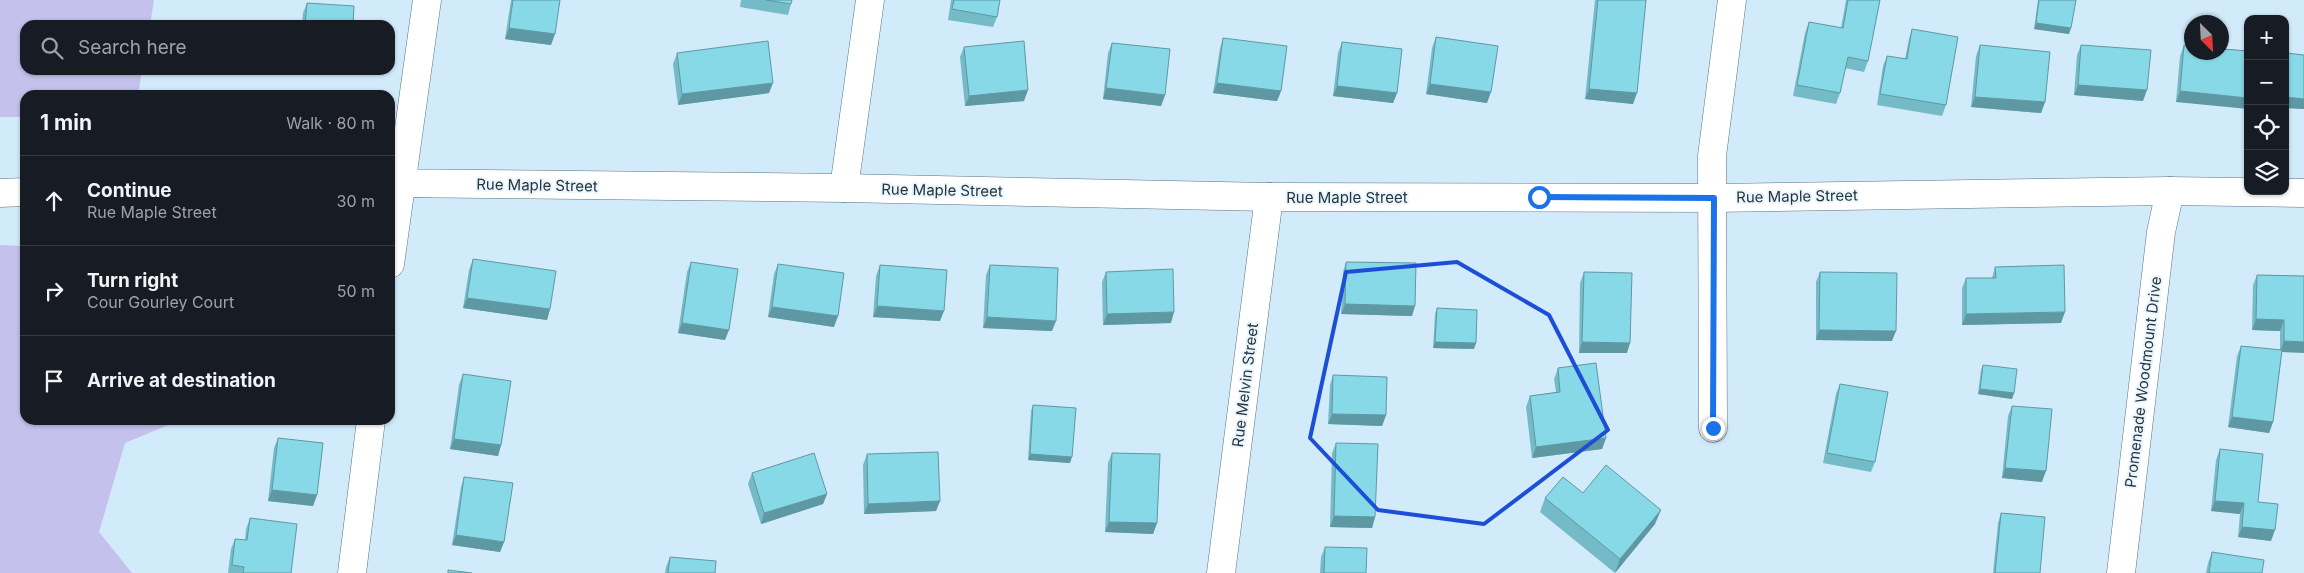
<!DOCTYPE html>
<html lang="en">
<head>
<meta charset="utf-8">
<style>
  :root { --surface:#171b24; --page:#242831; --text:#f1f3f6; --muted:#9ea1a6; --line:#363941 }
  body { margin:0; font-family:Inter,sans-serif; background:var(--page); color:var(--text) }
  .controls { position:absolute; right:15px; top:15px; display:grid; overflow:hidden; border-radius:10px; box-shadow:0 1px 4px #0004 }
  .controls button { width:45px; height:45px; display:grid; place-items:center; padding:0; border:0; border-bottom:1px solid var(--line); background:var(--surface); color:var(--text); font:25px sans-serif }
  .compass { position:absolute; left:2184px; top:15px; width:45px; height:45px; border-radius:50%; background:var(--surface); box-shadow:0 1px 4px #0004; rotate:156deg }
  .stop { position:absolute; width:15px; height:15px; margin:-11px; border:4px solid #1a73e8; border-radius:50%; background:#fff }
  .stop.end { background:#1a73e8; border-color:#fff; box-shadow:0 1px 5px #0008 }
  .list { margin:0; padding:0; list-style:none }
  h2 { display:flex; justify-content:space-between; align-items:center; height:65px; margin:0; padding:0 20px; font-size:21px }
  h2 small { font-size:16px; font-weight:400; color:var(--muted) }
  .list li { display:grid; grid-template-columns:32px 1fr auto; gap:15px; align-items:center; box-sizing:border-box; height:90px; padding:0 20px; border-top:1px solid var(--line) }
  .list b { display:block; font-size:19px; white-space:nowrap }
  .list p { margin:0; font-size:16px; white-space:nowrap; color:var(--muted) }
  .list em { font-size:16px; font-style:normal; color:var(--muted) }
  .icon { flex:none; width:28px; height:28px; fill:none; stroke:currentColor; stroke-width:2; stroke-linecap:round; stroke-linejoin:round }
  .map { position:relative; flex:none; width:2304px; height:573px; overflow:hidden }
  .search { position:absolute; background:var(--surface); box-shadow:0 1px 4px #0004; left:20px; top:20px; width:375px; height:55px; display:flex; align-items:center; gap:12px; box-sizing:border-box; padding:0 18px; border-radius:15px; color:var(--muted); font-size:19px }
  .panel { position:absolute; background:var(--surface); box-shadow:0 1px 4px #0004; left:20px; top:90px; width:375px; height:335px; border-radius:15px }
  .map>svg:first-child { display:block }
  .green { fill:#c4c1ed }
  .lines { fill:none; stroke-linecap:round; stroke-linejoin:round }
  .minor-casing { stroke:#577384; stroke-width:29 }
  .tertiary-casing { stroke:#577384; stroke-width:29 }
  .minor { stroke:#fff; stroke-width:28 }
  .tertiary { stroke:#fff; stroke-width:28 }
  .wall { fill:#74bbc7 }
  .shaded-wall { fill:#5e98a2 }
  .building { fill:#87d9e7; stroke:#5e98a2 }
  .route { stroke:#1a73e8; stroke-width:6 }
  .marked { fill:none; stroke:#1d4ed8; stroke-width:4; stroke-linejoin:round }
  .labels { text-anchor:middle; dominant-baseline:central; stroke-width:4; stroke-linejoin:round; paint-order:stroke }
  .street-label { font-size:15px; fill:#28343c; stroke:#eaf6fe }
</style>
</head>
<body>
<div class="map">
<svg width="2304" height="573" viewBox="0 0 2304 573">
  <rect width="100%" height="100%" fill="#d2ebfa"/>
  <!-- green -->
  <path class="green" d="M0,0h154l-4,25h-125v45h117l-4,25h-113v22h-25z
    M0,245l25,1v174h155l-55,23 -26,89 33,41h-132z"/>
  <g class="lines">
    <defs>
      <path id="minor" d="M844,188l26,-188
        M1713,428l-1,-272 20,-156
        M1221,573l48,-376
        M2121,573l40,-341 9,-41"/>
      <path id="tertiary" d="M390,183l454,5 425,9 445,1 456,-7 134,2
        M0,193l25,-1
        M390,264l37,-264
        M352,573l19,-153"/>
    </defs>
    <!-- minor casing -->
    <use href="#minor" class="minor-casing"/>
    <!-- tertiary casing -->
    <use href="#tertiary" class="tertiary-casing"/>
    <!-- minor -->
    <use href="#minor" class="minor"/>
    <!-- tertiary -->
    <use href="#tertiary" class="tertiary"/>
  </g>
  <!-- wall -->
  <path class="wall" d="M511,0h49l-9,45 -46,-6z
    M741,0h51l-4,15 -48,-8z
    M951,0h49l-3,17 -4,10 -45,-7z
    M1595,0h51l-13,104 -48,-5z
    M1846,0h34l-12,61 -4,11 -19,-4 -5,25 -4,11 -43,-8 12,-63 4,-11 32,6z
    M2038,0h38l-7,34 -35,-5z
    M307,3l46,22h-51l1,-12z
    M1912,29l34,76 -4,11 -65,-11 6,-39 4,-10 18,3 4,-20z
    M1436,37l51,66 -61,-9 6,-46z
    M1223,38l58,53 -4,10 -64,-8 7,-45z
    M1342,42l55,51 -4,10 -60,-7 5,-43z
    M1112,43l53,52 -4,11 -58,-7 5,-46z
    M1980,45l65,57 -4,11 -70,-6 5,-51z
    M2081,45l62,56 -69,-6 3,-40z
    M2184,45l64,6 -72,51 4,-46z
    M964,47l60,54 -59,5 -5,-49z
    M677,53l92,40 -91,12 -5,-41z
    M2287,53l17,56 -19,-1v-49z
    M473,259l77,50 -3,11 -84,-12 6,-38z
    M691,262l34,78 -47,-7 9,-61z
    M1346,262l66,54 -71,-2 2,-42z
    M778,264l56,63 -66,-10 6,-43z
    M880,265l60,56 -67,-4 3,-41z
    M990,265l62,66 -69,-3 3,-53z
    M1995,267l66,56 -99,2v-37l4,-10h26z
    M1106,272l65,51 -68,2 -1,-43z
    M1584,272l43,81h-48l1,-70z
    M1820,272l72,69 -76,-1v-58z
    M2257,275l47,1 -22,76 -9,70 -4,11 -41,-6 9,-71 4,-10 39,4v-19l-28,-1 1,-45z
    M1437,308l37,41 -41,-1 2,-34z
    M1983,365l31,28 -2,6 -34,-5 3,-24z
    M1558,368l48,70 -4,11 -70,9 -6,-51 4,-11 26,-4 -2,-13z
    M463,374l38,71 -3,11 -48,-7 9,-64z
    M1333,375l53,40 -4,11 -54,-2 2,-39z
    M1840,384l35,78 -4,10 -48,-9 13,-69z
    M1033,405l37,58 -42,-3 3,-49z
    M2012,406l30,76 -40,-4 6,-62z
    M278,438l39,57 -4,11 -45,-5 6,-53z
    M1336,443l39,74 -3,11 -42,-1 2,-74z
    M2220,449l38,53 13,39 -33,-4 2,-23 -29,-3 5,-51z
    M1112,453l45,70 -4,11 -48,-2 3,-69z
    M867,454l73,47 -4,10 -72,3 -1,-49z
    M752,473l75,21 -4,10 -62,20 -13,-40z
    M464,477l40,65 -4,10 -48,-7 9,-58z
    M1583,493l72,31 -40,49 -75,-61 5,-14z
    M2001,513l39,60h-47l5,-50z
    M250,518l41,55h-63l3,-24 4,-10 10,1 1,-11z
    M1325,547l41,26h-46l1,-16z
    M2212,552l50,21h-56l2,-10z
    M670,557l45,16h-50l1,-6z"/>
  <!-- shaded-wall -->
  <path class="shaded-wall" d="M2036,23l35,5 -2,6 -35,-5z
    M509,28l46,6 -4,11 -46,-6z
    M773,83l-4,10 -91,12 4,-11z
    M1217,83l64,8 -4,10 -64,-8z
    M1430,84l61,8 -4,11 -61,-9z
    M2078,85l69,5 -4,11 -69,-6z
    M1337,86l60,7 -4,10 -60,-7z
    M1106,88l59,7 -4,11 -58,-7z
    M1589,89l48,4 -4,11 -48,-5z
    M1028,90l-4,11 -59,5 4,-10z
    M2180,91l68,7v11l-72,-7z
    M1975,97l70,5 -4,11 -70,-6z
    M2285,97l19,2v10l-19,-1z
    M467,298l83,11 -3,11 -84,-12z
    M1345,304l70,2 -3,10 -71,-2z
    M877,306l67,5 -4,10 -67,-4z
    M772,307l66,9 -4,11 -66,-10z
    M1174,312l-3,11 -68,2 4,-11z
    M2065,312l-4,11 -99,2 4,-11z
    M987,317l69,4 -4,10 -69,-3z
    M2256,319l28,1 -4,11 -28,-1z
    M682,323l47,7 -4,10 -47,-7z
    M1819,330l77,1 -4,10 -76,-1z
    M2284,341l20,1v11l-24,-1z
    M1435,342l41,1 -2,6 -41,-1z
    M1582,342l48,1 -3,10h-48z
    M1980,389l34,4 -2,6 -34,-5z
    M1332,414l54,1 -4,11 -54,-2z
    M2232,417l41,5 -4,11 -41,-6z
    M1606,438l-4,11 -70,9 4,-11z
    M454,439l47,6 -3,11 -48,-7z
    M1030,454l42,3 -2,6 -42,-3z
    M2005,468l41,3 -4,11 -40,-4z
    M272,490l45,5 -4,11 -45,-5z
    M827,494l-4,10 -62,20 3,-11z
    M940,501l-4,10 -72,3 4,-10z
    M2215,501l29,2 -4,11 -29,-3z
    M1661,510l-6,14 -40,49 5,-14z
    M1334,516l41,1 -3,11 -42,-1z
    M1109,522l48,1 -4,11 -48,-2z
    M2242,527l33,3 -4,11 -33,-4z
    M456,535l48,7 -4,10 -48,-7z"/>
  <!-- building -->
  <path class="building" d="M513,0h47l-5,34 -46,-6z
    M766,0h26l-1,4z
    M954,0h46l-3,17 -45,-8z
    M1598,0h48l-9,93 -48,-4z
    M1848,0h32l-12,61 -20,-4 -8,36 -43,-8 12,-63 34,6z
    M2039,0h37l-5,28 -35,-5z
    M307,3l47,3 -1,19h-48z
    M1912,29l46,8 -12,68 -66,-11 7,-38 20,3z
    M1436,37l62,9 -7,46 -61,-8z
    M1223,38l64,8 -6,45 -64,-8z
    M768,41l5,42 -91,11 -5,-41z
    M1024,41l4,49 -59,6 -5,-49z
    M1342,42l60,7 -5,44 -60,-7z
    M1112,43l58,6 -5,46 -59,-7z
    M1980,45l70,7 -5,50 -70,-5z
    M2081,45l70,5 -4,40 -69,-5z
    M2184,45l8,1v6h30v-3l26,2v47l-68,-7z
    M2287,53l17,2v44l-19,-2v-22z
    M473,259l83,12 -6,38 -83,-11z
    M691,262l47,7 -9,61 -47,-7z
    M1346,262l70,1 -1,43 -70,-2z
    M778,264l66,9 -6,43 -66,-9z
    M880,265l67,5 -3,41 -67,-5z
    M990,265l68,3 -2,53 -69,-4z
    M2064,265l1,47 -99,2v-36h30l-1,-11z
    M1173,269l1,43 -67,2 -1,-42z
    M1584,272l48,1 -2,70 -48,-1z
    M1820,272l77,1 -1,58 -77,-1z
    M2257,275l47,1v66l-20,-1v-21l-28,-1z
    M1437,308l40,2 -1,33 -41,-1z
    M2241,346l41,4 -9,72 -41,-5z
    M1596,363l10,75 -70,9 -6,-51 30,-4 -2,-24z
    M1983,365l34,4 -3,24 -34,-4z
    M463,374l48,7 -10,64 -47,-6z
    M1333,375l54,2 -1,38 -54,-1z
    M1840,384l48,8 -13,70 -48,-9z
    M1033,405l43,3 -4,49 -42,-3z
    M2012,406l40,3 -6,62 -41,-3z
    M278,438l45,5 -6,52 -45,-5z
    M1336,443l42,1 -3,73 -41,-1z
    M2220,449l43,5 -5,48 20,2 -3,26 -33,-3 2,-24 -29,-2z
    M938,452l2,49 -72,3 -1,-50z
    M814,453l13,41 -63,19 -12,-40z
    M1112,453l48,1 -3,69 -48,-1z
    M1606,465l55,45 -41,49 -75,-61 18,-21 20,16z
    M464,477l49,6 -9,59 -48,-7z
    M2001,513l44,4 -5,56h-45z
    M250,518l47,6 -6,49h-48l1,-6 -12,-2 3,-26 12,1z
    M1325,547l42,1 -1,25h-42z
    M2212,552l52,8 -2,13h-53z
    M670,557l46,4 -1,12h-47z
    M448,570l24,3h-24z"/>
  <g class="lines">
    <!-- route -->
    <path class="route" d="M1539,197l175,1 -1,230"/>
  </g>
  <!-- marked area -->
  <path class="marked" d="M1457,262l92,53 59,115 -124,94 -106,-14 -68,-72 36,-166z"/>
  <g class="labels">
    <!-- street labels -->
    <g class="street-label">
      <text transform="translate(537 185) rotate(1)">Rue Maple Street</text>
      <text transform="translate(942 190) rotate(1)">Rue Maple Street</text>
      <text transform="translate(1797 196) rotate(-1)">Rue Maple Street</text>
      <text x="1347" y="197">Rue Maple Street</text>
      <text transform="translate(2143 382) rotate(-83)">Promenade Woodmount Drive</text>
      <text transform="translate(1245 385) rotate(-83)">Rue Melvin Street</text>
    </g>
  </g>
</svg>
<div class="controls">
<button>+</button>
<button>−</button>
<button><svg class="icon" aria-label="locate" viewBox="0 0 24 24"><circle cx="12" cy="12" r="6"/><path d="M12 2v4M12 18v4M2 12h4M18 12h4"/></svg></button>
<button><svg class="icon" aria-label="layers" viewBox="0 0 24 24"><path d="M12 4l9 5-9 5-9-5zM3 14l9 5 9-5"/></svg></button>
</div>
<svg class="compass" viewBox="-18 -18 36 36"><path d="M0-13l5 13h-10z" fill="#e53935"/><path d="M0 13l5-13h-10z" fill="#9ea1a6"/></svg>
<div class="stop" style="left:1539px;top:197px"></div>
<div class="stop end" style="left:1713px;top:428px"></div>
<div class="search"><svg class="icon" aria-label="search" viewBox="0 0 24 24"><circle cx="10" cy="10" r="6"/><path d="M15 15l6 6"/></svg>Search here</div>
<section class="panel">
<h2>1 min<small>Walk · 80 m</small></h2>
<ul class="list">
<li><svg class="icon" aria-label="ahead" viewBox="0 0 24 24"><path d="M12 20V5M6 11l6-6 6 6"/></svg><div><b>Continue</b><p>Rue Maple Street</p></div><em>30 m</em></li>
<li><svg class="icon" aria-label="right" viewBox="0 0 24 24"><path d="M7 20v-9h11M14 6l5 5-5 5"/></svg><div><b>Turn right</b><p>Cour Gourley Court</p></div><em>50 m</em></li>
<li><svg class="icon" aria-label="arrive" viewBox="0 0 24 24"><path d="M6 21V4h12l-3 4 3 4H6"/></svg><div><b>Arrive at destination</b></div></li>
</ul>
</section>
</div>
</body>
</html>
